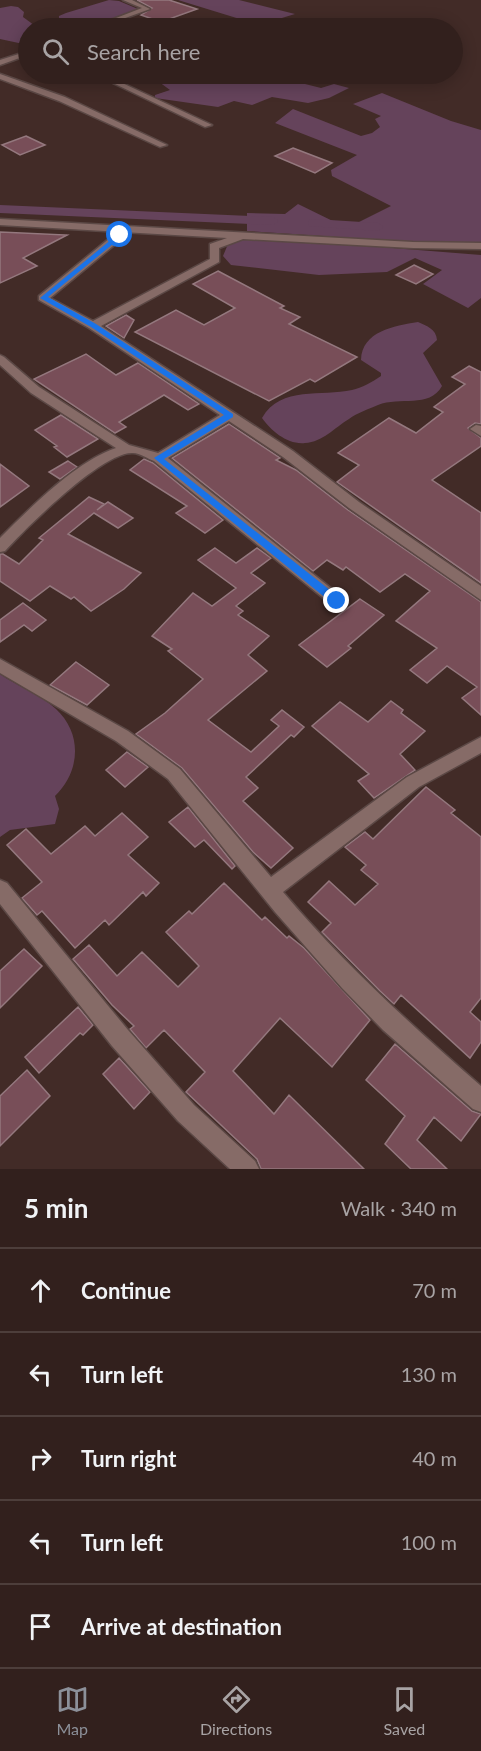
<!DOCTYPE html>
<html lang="en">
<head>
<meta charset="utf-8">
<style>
  :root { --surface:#32201d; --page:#3a2826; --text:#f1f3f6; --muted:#a8a3a4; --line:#4d3e3b; --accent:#8c9099 }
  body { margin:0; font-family:Lato,sans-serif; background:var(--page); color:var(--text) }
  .stop { position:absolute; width:18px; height:18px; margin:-14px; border:4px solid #1a73e8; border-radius:50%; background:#fff }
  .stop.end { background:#1a73e8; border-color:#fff; box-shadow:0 2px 6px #0008 }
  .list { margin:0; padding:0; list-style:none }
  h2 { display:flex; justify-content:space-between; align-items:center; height:78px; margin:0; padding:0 24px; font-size:26px }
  h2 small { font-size:20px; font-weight:400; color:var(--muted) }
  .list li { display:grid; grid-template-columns:39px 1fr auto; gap:18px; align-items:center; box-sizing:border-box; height:84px; padding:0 24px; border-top:2px solid var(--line) }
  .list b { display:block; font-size:22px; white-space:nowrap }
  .list em { font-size:20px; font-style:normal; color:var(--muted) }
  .icon { flex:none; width:33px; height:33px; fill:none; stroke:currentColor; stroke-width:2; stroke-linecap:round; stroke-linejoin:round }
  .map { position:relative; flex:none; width:481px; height:1169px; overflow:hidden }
  .search { position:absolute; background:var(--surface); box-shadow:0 3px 15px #0003; left:18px; right:18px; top:18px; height:66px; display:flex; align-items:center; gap:15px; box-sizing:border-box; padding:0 21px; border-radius:33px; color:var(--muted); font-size:22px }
  .sheet { height:498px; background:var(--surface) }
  nav { display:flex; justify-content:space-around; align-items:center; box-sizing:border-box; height:84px; border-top:2px solid var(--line); background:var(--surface); font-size:16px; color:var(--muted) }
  nav a { display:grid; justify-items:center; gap:3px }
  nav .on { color:var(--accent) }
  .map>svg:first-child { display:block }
  .water { fill:#65435b }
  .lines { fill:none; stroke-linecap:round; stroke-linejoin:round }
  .canal { fill:#65435b; fill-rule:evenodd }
  .building { fill:#784e58; stroke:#94787e; stroke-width:1.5 }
  .minor-casing { stroke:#5b4845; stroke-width:3 }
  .minor { fill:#866b67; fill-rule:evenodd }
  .route { fill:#1a73e8 }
</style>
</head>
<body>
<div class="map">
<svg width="481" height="1169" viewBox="0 0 481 1169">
  <rect width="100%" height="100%" fill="#422b27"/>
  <!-- water -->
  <path class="water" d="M109,0l10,1 19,8c-21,16 -55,20 -79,10v-3l7,-3z
    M178,0h61l56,14 -36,11z
    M11,6l7,1 6,5 -1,5 15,11h-10v17l-28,-6v-31z
    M160,74h77l48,10h20l16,4 13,-4 15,4 -20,10 -21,5 -36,-6 -20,8 -18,-4 -16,6 -63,-9v-3l15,-5 -19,-14z
    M382,93l69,28 30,9v112h-66l-168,-11v-18l38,1 13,-10 49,24 44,-22 -59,-30 -1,-6 26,-15 -82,-32 18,-14 68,27 11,-3 8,-6 -5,-8 6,-3 -28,-12z
    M243,236l238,19v43l-13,10 -45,-24 19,-14 -27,-12 -28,14 -68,3 -88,-10 -8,-9 5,-12z
    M418,322c9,4 18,7 19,18l-14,13 19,33c-13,23 -42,10 -64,19 -9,4 -21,8 -29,14 -15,9 -26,23 -44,24 -17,2 -34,-12 -43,-25 19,-33 60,-21 90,-28 10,-2 20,-8 29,-14v-3l-20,-13c1,-29 33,-34 57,-38z
    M0,674c17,12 41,21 56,35 27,25 24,63 -1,87l4,13 -4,15 -45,6 -10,7z"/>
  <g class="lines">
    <!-- canal -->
    <path class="canal" d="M0,205l273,12 6,4 -6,4 -273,-12z
      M314,219l64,4 6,4 -6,4 -69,-5 -1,-3 1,-3z"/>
  </g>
  <!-- building -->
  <path class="building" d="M137,0h32l28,9 -36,13 -20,-7 11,-7z
    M26,136l19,9 -25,10 -18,-10z
    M293,148l39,15 -17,10 -40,-17z
    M0,232l67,3 -44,23 14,8 -37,17z
    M414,265l19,9 -17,10 -20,-9z
    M218,271l66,35 -4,2 20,9 -11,7 68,33 -42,25 -5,-3 -41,22 -134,-69 41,-22 28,15 31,-17 -42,-24z
    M126,315l8,5 -10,18 -18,-12z
    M86,354l30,21 22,-12 61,41 -11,6 -24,-15 -45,27 7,5 -11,6 -81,-54z
    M469,366l12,6v52l-6,-1 -7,5 13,10v8l-49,34 49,33v70l-144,-101 22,-17 -21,-12 51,-35 27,15 27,-21 -9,-5 31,-23 -13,-7z
    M61,415l37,24 -31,18 -13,-10 3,-1 -22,-16z
    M229,424l51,34 -4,2 20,10 52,40 133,92v113l-19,-17 15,-11 -30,-21 -20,17 -17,-13 27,-22 -41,-27 34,-30 -25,-17 -25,18 -34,-25 -3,3 -16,-10 -14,11 -141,-113z
    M144,459l9,4 70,57 -18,13 -29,-20 11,-7 -57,-36z
    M68,461l9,6 -17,12 -11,-7z
    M0,464l29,22 -29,21z
    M89,497l15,7 -7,6 11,-8 25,16 -15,10 -24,-15 -26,21 73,39 -17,16 -33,22 -17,-14 -3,2 -21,-13 -20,15 -30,-20v-27h3l16,10 24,-24 -4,-2z
    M215,548l21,15 21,-15 14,10 -20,15 14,10 -29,23 7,5 -5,4 31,21 -21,19 19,16 -59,49 43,32 28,-26 -8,-6 11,-10 22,17 -10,10 -3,-2 -45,42 12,11 -15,13 50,47 -22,20 -18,-16 -71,-84 -46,-34 29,-21 38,-34 -35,-28 4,-2 -20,-13 41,-43 19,13 24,-18 -38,-28z
    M360,599l24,16 -36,31 3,2 -24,19 -28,-22z
    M23,603l23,17 -14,11 -8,-6 -24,17v-22z
    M76,662l33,23 -22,20 -37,-20z
    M391,701l12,9 -2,3 24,18 -25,23 15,16 -41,28 -16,-17 11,-7 -57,-48 28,-24 28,20z
    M127,752l21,15 -23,20 -19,-17z
    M426,787l29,23 -4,3 30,24v161l-11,14 11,10v20l-11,16 -69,-63 -7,9 -14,-13 -58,-59 9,-9 -23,-21 21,-21 26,24 23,-21 -17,-14 5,-5 -21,-18 20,-15 8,7z
    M188,807l47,59 -3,3 -28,-29 -9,7 -26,-25z
    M122,813l26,24 -20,18 31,28 -13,13 -3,-4 -34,33 -4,-5 -30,28 -33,-37 -5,4 -15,-17 20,-16 -35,-37 19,-16 25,25 34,-28 10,10z
    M224,883l38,37 3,-3 22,21 2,-2 15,12 66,72 -38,47 -52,-49 -47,53 41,43 15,-19 75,74h-103l-4,-10 -71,-67 19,-20 -41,-42 -18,18 -16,-19 4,-3 -22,-21 -39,-46 16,-14 28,31 25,-24 36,35 21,-21 -33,-34 23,-21 3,3z
    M24,949l18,17 -42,42v-37z
    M78,1007l15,18 -10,10 -3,-2 -41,40 -14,-16z
    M395,1044l77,67 9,3 -20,27 -27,-24 -17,23 30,29h-36l-26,-25 20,-28 -39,-36z
    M119,1058l31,34 -16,17 -31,-35z
    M27,1070l23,26 -50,50v-50z"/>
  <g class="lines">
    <defs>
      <path id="minor" d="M123,0h9l18,9 -52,19h-8l52,-20z
        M28,51v4l-28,10v-5z
        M0,74l65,23 102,48 -7,2 -101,-46 -59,-22z
        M94,74h9l109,51 -7,2z
        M0,219l413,23 68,1v6l-68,-1 -170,-9 -24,9v14l-118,64 192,125 66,51 122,84v14l-132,-92 -66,-51 -54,-36 -61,37 174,139 3,4 -3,4h-10l-178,-144c-6,-2 -14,-8 -21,-8 -30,-2 -107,75 -128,98l-5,1v-14c30,-30 75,-76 116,-90l-85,-55 -31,-28v-10l4,2 35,30 90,58 29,8 62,-38 -131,-87 -50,-28v-4l77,-63h8v4l-74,61 43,23 117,-62v-15l17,-6 -227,-13z
        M476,425l5,1v10l-11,-7z
        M0,659l128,72 52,38 91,108 136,-100 74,-40v16l-62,34 -136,105c60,71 128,133 198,194v26l-8,-3 -90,-79 -41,-42 -67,-76 -107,-133 -52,-38 -116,-68z
        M0,880l7,3 121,147 66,75 61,56 4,8h-29l-52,-48 -66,-75 -112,-142z"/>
    </defs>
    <!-- minor casing -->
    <use href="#minor" class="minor-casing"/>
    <!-- minor -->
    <use href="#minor" class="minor"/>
  </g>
  <!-- route -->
  <path class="route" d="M118,234l6,1 -76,62 48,27 137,90v3l-69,42 176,139v6h-7l-179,-146 70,-43 -133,-88 -51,-29z"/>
</svg>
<div class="stop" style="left:120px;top:235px"></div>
<div class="stop end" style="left:337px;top:601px"></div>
<div class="search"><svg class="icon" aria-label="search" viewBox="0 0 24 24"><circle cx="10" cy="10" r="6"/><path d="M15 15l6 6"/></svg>Search here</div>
</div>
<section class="sheet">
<h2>5 min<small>Walk · 340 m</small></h2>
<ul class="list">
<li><svg class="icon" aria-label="ahead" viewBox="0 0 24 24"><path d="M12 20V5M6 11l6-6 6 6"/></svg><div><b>Continue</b></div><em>70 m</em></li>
<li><svg class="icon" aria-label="left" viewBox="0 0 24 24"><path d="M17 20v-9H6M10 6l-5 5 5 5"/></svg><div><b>Turn left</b></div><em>130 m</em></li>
<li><svg class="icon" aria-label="right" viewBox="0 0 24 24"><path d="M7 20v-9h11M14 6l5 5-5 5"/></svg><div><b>Turn right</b></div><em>40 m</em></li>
<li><svg class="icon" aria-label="left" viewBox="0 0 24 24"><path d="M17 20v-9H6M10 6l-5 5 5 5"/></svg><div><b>Turn left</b></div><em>100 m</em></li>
<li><svg class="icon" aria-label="arrive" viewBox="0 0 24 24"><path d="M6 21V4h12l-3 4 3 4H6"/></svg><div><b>Arrive at destination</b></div></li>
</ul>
</section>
<nav>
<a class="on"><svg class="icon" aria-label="map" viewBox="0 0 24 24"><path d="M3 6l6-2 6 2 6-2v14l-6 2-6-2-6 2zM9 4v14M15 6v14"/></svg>Map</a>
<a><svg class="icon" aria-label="directions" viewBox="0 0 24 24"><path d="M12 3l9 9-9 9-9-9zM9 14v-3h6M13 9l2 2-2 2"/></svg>Directions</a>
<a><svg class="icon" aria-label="saved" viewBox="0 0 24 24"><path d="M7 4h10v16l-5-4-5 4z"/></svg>Saved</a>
</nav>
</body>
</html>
